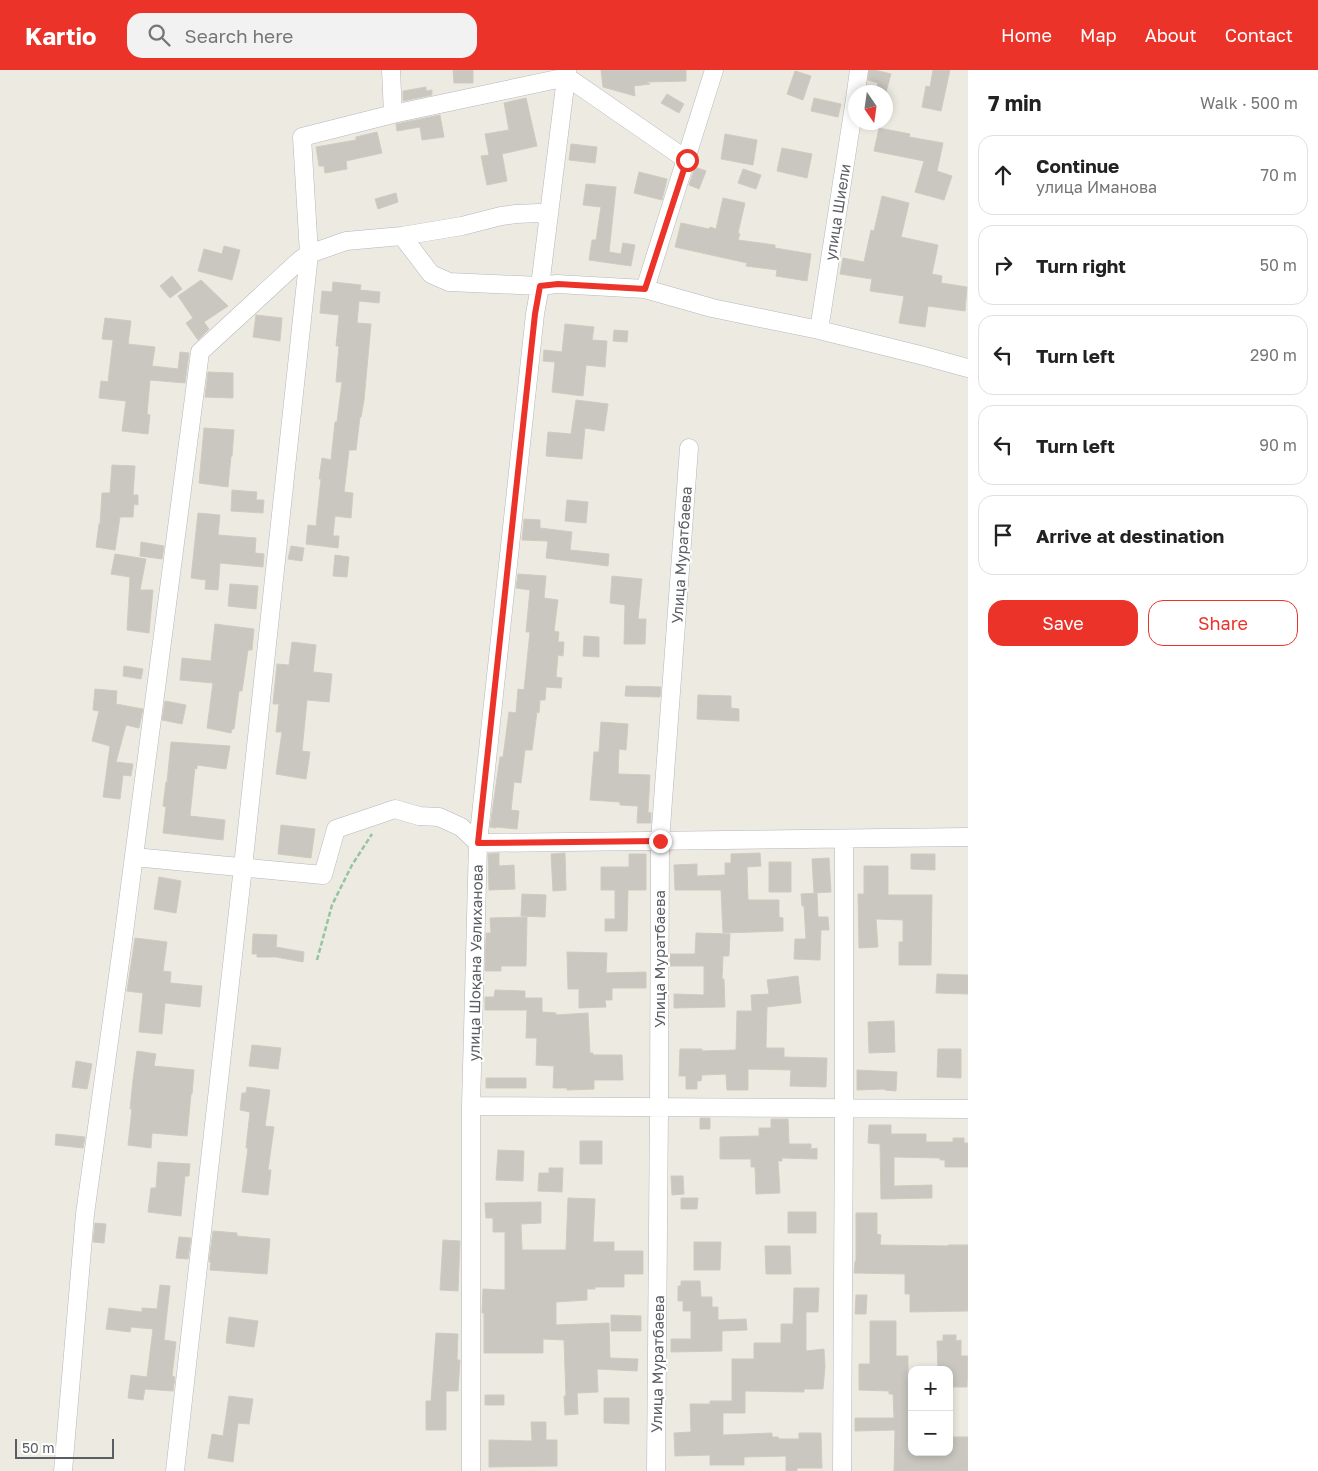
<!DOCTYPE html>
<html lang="en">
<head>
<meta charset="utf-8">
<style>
  :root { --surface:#fff; --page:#f2f2f2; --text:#222; --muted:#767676; --line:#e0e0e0; --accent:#eb3329 }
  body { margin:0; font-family:"Golos Text",sans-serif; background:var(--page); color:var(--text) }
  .controls { position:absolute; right:15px; bottom:15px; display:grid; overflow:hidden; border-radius:10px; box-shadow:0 2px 8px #0003 }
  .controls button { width:45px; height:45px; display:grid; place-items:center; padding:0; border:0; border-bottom:1px solid var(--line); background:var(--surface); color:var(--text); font:25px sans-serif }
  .compass { position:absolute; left:848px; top:15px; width:45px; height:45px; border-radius:50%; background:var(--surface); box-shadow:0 2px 8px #0003; rotate:167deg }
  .scale { position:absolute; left:15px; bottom:12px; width:99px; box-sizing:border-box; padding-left:5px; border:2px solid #5a5e62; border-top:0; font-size:14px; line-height:18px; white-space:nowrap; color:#5a5e62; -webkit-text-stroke:4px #fff; paint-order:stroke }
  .stop { position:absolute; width:15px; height:15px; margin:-11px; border:4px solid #eb3329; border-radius:50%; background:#fff }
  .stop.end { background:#eb3329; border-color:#fff; box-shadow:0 1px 5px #0008 }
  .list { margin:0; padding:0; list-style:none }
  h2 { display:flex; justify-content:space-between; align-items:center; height:65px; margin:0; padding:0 20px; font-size:21px }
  h2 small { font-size:16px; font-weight:400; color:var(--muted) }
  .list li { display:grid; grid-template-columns:32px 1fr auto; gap:15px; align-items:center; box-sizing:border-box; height:80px; margin:0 10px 10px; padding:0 10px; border:1px solid var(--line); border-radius:15px }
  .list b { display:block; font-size:19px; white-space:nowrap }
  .list p { margin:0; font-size:16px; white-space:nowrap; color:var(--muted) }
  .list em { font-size:16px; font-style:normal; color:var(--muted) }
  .actions { display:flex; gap:10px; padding:15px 20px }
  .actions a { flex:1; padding:11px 0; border:1px solid var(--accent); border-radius:15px; text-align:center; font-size:18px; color:var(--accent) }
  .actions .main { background:var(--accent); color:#fff }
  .icon { flex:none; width:28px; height:28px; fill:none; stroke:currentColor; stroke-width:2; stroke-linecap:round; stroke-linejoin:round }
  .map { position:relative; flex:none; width:968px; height:1401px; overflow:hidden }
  header { display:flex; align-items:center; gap:30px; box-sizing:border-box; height:70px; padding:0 25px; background:var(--accent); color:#fff }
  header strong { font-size:24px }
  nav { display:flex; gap:28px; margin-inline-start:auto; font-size:18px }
  .search { width:350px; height:45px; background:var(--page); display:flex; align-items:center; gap:12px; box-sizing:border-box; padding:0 18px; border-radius:15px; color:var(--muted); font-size:19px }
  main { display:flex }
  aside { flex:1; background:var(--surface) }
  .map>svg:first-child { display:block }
  .building { fill:#cac6c0; stroke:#d1cbbf }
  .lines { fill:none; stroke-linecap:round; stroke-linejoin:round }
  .minor-casing { stroke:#b4b7bc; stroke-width:19 }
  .path { stroke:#95c4a1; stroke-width:2.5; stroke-dasharray:5 2.5; stroke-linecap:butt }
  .minor { stroke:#fff; stroke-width:18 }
  .route { stroke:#eb3329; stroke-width:6 }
  .labels { text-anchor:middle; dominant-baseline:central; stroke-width:4; stroke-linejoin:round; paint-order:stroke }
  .street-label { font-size:15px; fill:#5a5e62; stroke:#fff }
</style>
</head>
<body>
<header>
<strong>Kartio</strong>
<div class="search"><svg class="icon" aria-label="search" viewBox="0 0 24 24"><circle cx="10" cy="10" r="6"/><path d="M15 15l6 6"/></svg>Search here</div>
<nav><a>Home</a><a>Map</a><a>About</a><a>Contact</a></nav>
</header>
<main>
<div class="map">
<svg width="968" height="1401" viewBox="0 0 968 1401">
  <rect width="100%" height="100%" fill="#edeae1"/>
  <!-- building -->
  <path class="building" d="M453,0h20v13h-19z
    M601,0h85v11l-40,1 4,2 -16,2 1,10 -32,-9z
    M869,0h6l16,4 -5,18h-10l2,-9 -10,-3z
    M933,0h17l-9,41 -19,-4 4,-21 4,1z
    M795,1l16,5 -8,24 -16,-6z
    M426,17v4l6,-1v5l-29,6v-10z
    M667,24l17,10 -5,9 -18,-10z
    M526,28l11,48 -35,8 5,27 -20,4 -6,-29 8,-1 -4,-21 24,-4 -5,-27z
    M814,28l27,6 -3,13 -27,-6z
    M440,45l4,22 -22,3 -2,-13 -23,4 -1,-7z
    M879,58l31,6 -1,3 34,6 -6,28 15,5 -8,24 -29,-8 9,-31 -50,-10z
    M377,62l5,21 -36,8 1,8 -22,4 -1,-7h-5l-3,-19 40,-7v-3z
    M725,64l32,6 -4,25 -32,-6z
    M571,74l26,3 -2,16 -26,-3z
    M782,78l30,6 -5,24 -30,-7z
    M695,97l11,4 -7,18 -10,-4z
    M743,99l18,6 -5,14 -18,-6z
    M639,102l28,7 -5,21 -28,-7z
    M586,114l30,3 -7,65 12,2 2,-11 12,2 -4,21 -42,-6 3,-20h4l5,-33 -18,-2z
    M396,123l2,9 -20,7 -3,-10z
    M882,126l27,7 -8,34 37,8 -6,29 10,2 -1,7 26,4 -2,24 -37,-5 -3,21 -26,-4 5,-27 -34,-5 2,-12 -32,-5 3,-16 21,4 7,-32 3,1z
    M723,128l22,5 -7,30 2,1 -2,6 37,5v3l36,6 -4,27 -31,-5 1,-6 -31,-4 1,-3 -72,-16 6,-24 28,6 1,-2 6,2z
    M224,176l16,4 -8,30 -34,-9 6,-22 18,5z
    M172,206l10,13 -12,9 -10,-12z
    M201,210l27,26 -24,16 5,7 -11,11 -12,-17 7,-5 -15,-22z
    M333,212l28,3 -1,5 20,2 -1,11 -20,-2 -2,22 14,1 -7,76 -3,17h-1l-4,33h-7l-5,42 9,1 -2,25 -16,-2 -2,20h6l-1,12 -32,-4 2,-19 8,1 5,-47h-2l3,-21 9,2 4,-38h2l5,-40h-6l3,-36h-3l3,-31 -19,-2 2,-22 10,1z
    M256,245l26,3 -2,23 -27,-4z
    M105,248l26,3 -3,23 27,3 -3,19 26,3 2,-17 9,1 -4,30 -35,-3 -3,34 3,1 -2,19 -26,-3 4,-30 -27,-3 2,-17 7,1 5,-42 -11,-1z
    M565,254l29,3 -2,13 15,1 -2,26 -19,-2 -3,31 -31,-4 3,-30 -12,-1 1,-11 18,2z
    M614,260l14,1 -1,11 -14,-1z
    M208,302l25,1v25l-28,-1z
    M576,330l32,4 -4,27 -19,-3 -3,31 -36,-3 2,-24 23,2z
    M204,358l30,2 -2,26h-1l-3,31 -29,-4z
    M112,395l23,1 -2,29h5v10l-4,-1 -1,13h-13l-5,33 -19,-3 3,-23h1l2,-31h8z
    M232,420l25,2 -1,8h8l-1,13 -32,-2z
    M567,430l21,2 -2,21 -21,-2z
    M198,443l22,2 -2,20 38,3 -1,15 9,1 -1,13 -43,-4 -2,27 -13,-1 1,-9 -15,-2z
    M524,449l16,1v8l32,4 -2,18 39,4 -1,12 -62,-8 2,-17 -26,-1z
    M141,472l23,4 -2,13 -22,-3z
    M291,476l13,2 -2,13 -14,-2z
    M115,484l31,5 -6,31h13l-4,43 -22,-3 3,-53 -19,-3z
    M335,485l14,2 -2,20 -14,-1z
    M518,504l28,2 -2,22 14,2 -4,31 5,1 -1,10h6l-1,14 -5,-1 -2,22 6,1 -1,10 -15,-1 -1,13h-5l-1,13 -2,-1 -5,38h-7l-4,33 -7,-1 -3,28 8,1 -2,18 -21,-2v1l-6,-1 10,-70h3l6,-45 7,1 2,-24 6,1 6,-58h-4l4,-42 -14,-2z
    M612,506l30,3 -4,40h8l-1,25h-21l1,-39 -15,-2z
    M230,514l28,2 -2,23 -28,-3z
    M215,554l39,5 -2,21h-4l-6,41h-3l-5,38h-2l-1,4 -24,-5 6,-45 -33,-3 2,-22 29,3z
    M584,566l15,1v20l-16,-1z
    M292,572l24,3 -3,27 19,2 -3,28 -22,-2 -5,51 8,1 -4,27 -30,-5 6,-42h-6l3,-28h-6l4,-40 12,1z
    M124,596l19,3 -2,10 -18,-3z
    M626,616l35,1 -1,10 -35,-1z
    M95,619l22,2 -1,13 27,5 -4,19 -13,-3 -10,37 17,2 -2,12 -8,-1 -3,24 -17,-2 7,-51 -18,-5 7,-30 -6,-1z
    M698,625l33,1v12l8,1v12l-42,-2z
    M165,631l21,4 -4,19 -20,-4z
    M601,652l27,2 -2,26 -7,-1 -1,25 32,1 -2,37 3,1v10h-14l1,-17 -18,-1v-3l-30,-2 4,-48h5z
    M171,672l59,4 -4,23 -29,-4v4l-2,-1 -5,47v1l35,4 -2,20 -60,-7 3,-26 -3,-1 3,-24h1z
    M281,755l34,4 -4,29 -33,-4z
    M499,783v13l15,-1 1,24 -26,1 -1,-36z
    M565,783l1,37 -13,1 -2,-37z
    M760,783l1,13 -14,1 1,33h31v17l4,1v13l-60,2 -2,-43h-46l-1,-25 23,-1v12l28,-1v-12h6v-9z
    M629,784h17v36h-18l-1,41h-22v-12h10v-29h-14v-23h28z
    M911,784h24v16l-24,-1z
    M829,788l2,34 -17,1 -2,-34z
    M769,792h22v30h-22z
    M864,796h24v29h44l-1,70h-32v-23h4v-22l-27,-1 2,28 -19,1 -1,-54h6z
    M159,807l22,4 -5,32 -22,-4z
    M817,823l1,24h10l1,13h-8l-1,30 -26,-1 1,-20h11l-2,-33h-2l-1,-12z
    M522,824l24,1 -1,22 -24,-1z
    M527,847l-1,49h-25v5h-16l1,-38h5l-1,-15z
    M696,863l34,1 -1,22h-6l-1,23h2l1,28 -51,1v-14l30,1v-29h-34v-12h25z
    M253,864l24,1 -1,12 28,5 -1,10 -27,-5h-19v-3h-5z
    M135,868l32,4 -4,29 8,1 -1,11 32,3 -2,21 -35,-4 -3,31 -23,-2 4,-39 -16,-2z
    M567,882l40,1 -1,20 40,-1v16h-34v12h-7l1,7 -27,1v-19h-11z
    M937,904l31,1v19l-32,-1z
    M798,906l3,27 -34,4 -1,41h18v9l43,1 -1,29 -36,-1 1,-16 -43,-1v21h-21l-1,-16 -24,1 -1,6h-4v8h-11v-13h-7l1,-27h22v2l34,-1 1,-39h15l-1,-16 18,-1 -2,-14z
    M495,920l30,1v7h17v14l14,1v2l32,-2 2,40h3v2h29l1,25h-29v9l-27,1v-2h-14l1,-22 -18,-1 1,-27h-11l1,-28h-42v-13h9z
    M894,951l1,31 -26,1 -1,-31z
    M252,975l29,3 -3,21 -29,-3z
    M938,979h23v29l-24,-1z
    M137,981l19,3 -2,12 40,4 -2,24h-1l-4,42 -35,-3 -1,15 -23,-3 4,-36h-2l3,-29z
    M76,991l16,3 -5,25 -15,-2z
    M857,1000l40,2 -1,19 -11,-1v-1l-28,1z
    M486,1008h40v10h-40z
    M247,1017l23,3 -5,36 9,1 -6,43h3l-3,25 -26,-3 6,-44h-2l4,-36 -10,-2 2,-17h4z
    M700,1048h10v11h-10z
    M771,1049h17l1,25h22v5l6,-1v11l-35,-1v3h-4l2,32 -24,1 -1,-27h-4v-8h-31v-22l39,-1v-8h12z
    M869,1055h22v9h35v8h27v-4h11v5h4v24h-23v-7h-5v-2l-46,-1v29l38,-1v13l-51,1 -1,-55 -12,-1z
    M56,1064l29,3 -2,11 -28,-3z
    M580,1071h22v23h-22z
    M498,1080l26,1 -1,30 -27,-1z
    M158,1092l32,2 -1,12h-4l-4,40 -33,-4 3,-24h5z
    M549,1098h14l-1,24 -24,-1 1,-18h10z
    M671,1106h12l1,18 -12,1z
    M568,1128l27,1 -2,43h21v9h29v23h-19v13h-29v2h-8v11l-31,2v23l53,-2 1,35 28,1 -1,12 -40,-2 1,23 -21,1 1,21 -13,1 -1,-19h2l-2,-56 -21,-1v14h-59v-40h-2l1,-24 22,1v-58h-12v-14h-7l-1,-15 56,-1v21l-20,1 1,26h44z
    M681,1128h17l-1,11h-16z
    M788,1142h28v21h-28z
    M856,1143h21v21l4,1 -1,10 68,1v-1h20v66l-58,1v-18h-5v-20l-51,-1 1,-12h1z
    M95,1153l11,1 -2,19 -11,-1z
    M213,1161l24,2v3l33,3 -3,35 -57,-4 1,-8h-2z
    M179,1167l12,1 -3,21 -12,-1z
    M443,1170l17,1 -2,50 -18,-1z
    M694,1172h27l-1,28h-26z
    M765,1176h25l1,28h-25z
    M681,1211h19l1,16h11v10h6v13l28,-1 1,11 -25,1v20l-51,1v-13h20v-28h-8v-10h-5v-15h3z
    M160,1215l10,1 -6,54 12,2 -4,34 3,1 -2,14 -28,-2 -2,11 -15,-2 3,-23 16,2 6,-48 -22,-2 -1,5 -24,-3 3,-21 33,4v-4l15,1z
    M794,1218h25l-1,24h-12v39l18,-2 1,18 -2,22h-19v3l-59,-1v22h-22v22l49,-2v4h6l1,2h20v-6h22l1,35h-25v3h-11v-15l-42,1v8h-34v-10l-35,1 -1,-23 17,-1 -1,-28h20v-3h22v-42h22v-16h27v-19h12z
    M856,1225h11l-1,19h-11z
    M611,1245l30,1v15h-30z
    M229,1247l29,4 -4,26 -28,-4z
    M870,1251h26v35h12v20h4v76h37v-15h19v34h-74l1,-41 -40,1v-13h39l-1,-24h-4v-3l-30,-1v-26h11z
    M436,1263l22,1 -1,26h3l-2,31h-12v39h-20v-29h5z
    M943,1265h13v6l5,-1v16h7l-1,31h-18v-17h-11l-1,-29h6z
    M485,1325h19v10h-19z
    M229,1326l24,3 -4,25 -11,-1 -5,39 -25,-4 4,-24 11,2z
    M604,1328h25v26l-25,-1z
    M531,1352h15v18h11v26l-68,1v-27l43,1z"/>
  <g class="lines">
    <defs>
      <path id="minor" d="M391,0l2,44
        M856,22l3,-22
        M402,166l29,38 18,8 91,4 17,-2 88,5 67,19 107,22 101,25 48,13
        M645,219l69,-219
        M819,260l37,-237
        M134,787l189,18 13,-46 59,-20 24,7 20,1 22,10 17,16 490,-6
        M471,1036l497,3
        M63,1401l22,-257 38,-274 77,-588 100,-92 9,-6 37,-13 56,-5 60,-10 39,-10 15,-2 23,-1 8,4
        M175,1401l68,-604 66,-613 -7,-117 91,-23 174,-37 120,83
        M471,1401v-365l7,-263 57,-529 5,-28 27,-216
        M656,1401l3,-363 1,-267 29,-393
        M842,1401l2,-363v-269"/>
    </defs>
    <!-- minor casing -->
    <use href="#minor" class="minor-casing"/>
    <!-- path -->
    <path class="path" d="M317,890l15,-55 20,-40 20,-31"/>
    <!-- minor -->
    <use href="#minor" class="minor"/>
  </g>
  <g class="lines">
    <!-- route -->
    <path class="route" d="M660,771l-182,2 57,-529 5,-28 18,-2 87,5 42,-129"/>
  </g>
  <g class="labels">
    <!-- street labels -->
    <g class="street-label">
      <text transform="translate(837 142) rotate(-81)">улица Шиели</text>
      <text transform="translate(681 485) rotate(-86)">Улица Муратбаева</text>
      <text transform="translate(659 889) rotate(-90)">Улица Муратбаева</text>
      <text transform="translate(475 893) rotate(-89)">улица Шоқана Уәлиханова</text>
      <text transform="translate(657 1294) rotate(-89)">Улица Муратбаева</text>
    </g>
  </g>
</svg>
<div class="controls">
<button>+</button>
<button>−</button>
</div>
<svg class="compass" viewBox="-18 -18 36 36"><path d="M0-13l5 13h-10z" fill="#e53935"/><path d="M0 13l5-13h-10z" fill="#767676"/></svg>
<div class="scale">50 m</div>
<div class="stop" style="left:687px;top:90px"></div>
<div class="stop end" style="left:660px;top:771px"></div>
</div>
<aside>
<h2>7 min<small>Walk · 500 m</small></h2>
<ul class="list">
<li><svg class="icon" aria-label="ahead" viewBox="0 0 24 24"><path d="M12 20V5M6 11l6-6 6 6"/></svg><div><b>Continue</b><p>улица Иманова</p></div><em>70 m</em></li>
<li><svg class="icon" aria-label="right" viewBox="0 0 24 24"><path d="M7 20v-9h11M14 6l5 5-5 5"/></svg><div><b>Turn right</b></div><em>50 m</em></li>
<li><svg class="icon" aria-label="left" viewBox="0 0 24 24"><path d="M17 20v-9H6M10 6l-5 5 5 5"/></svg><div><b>Turn left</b></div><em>290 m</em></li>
<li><svg class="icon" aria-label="left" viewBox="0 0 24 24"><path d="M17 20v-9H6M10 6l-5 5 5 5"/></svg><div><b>Turn left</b></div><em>90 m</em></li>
<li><svg class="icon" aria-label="arrive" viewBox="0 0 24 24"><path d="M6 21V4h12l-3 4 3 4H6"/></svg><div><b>Arrive at destination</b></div></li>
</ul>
<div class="actions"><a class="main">Save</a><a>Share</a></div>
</aside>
</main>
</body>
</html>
